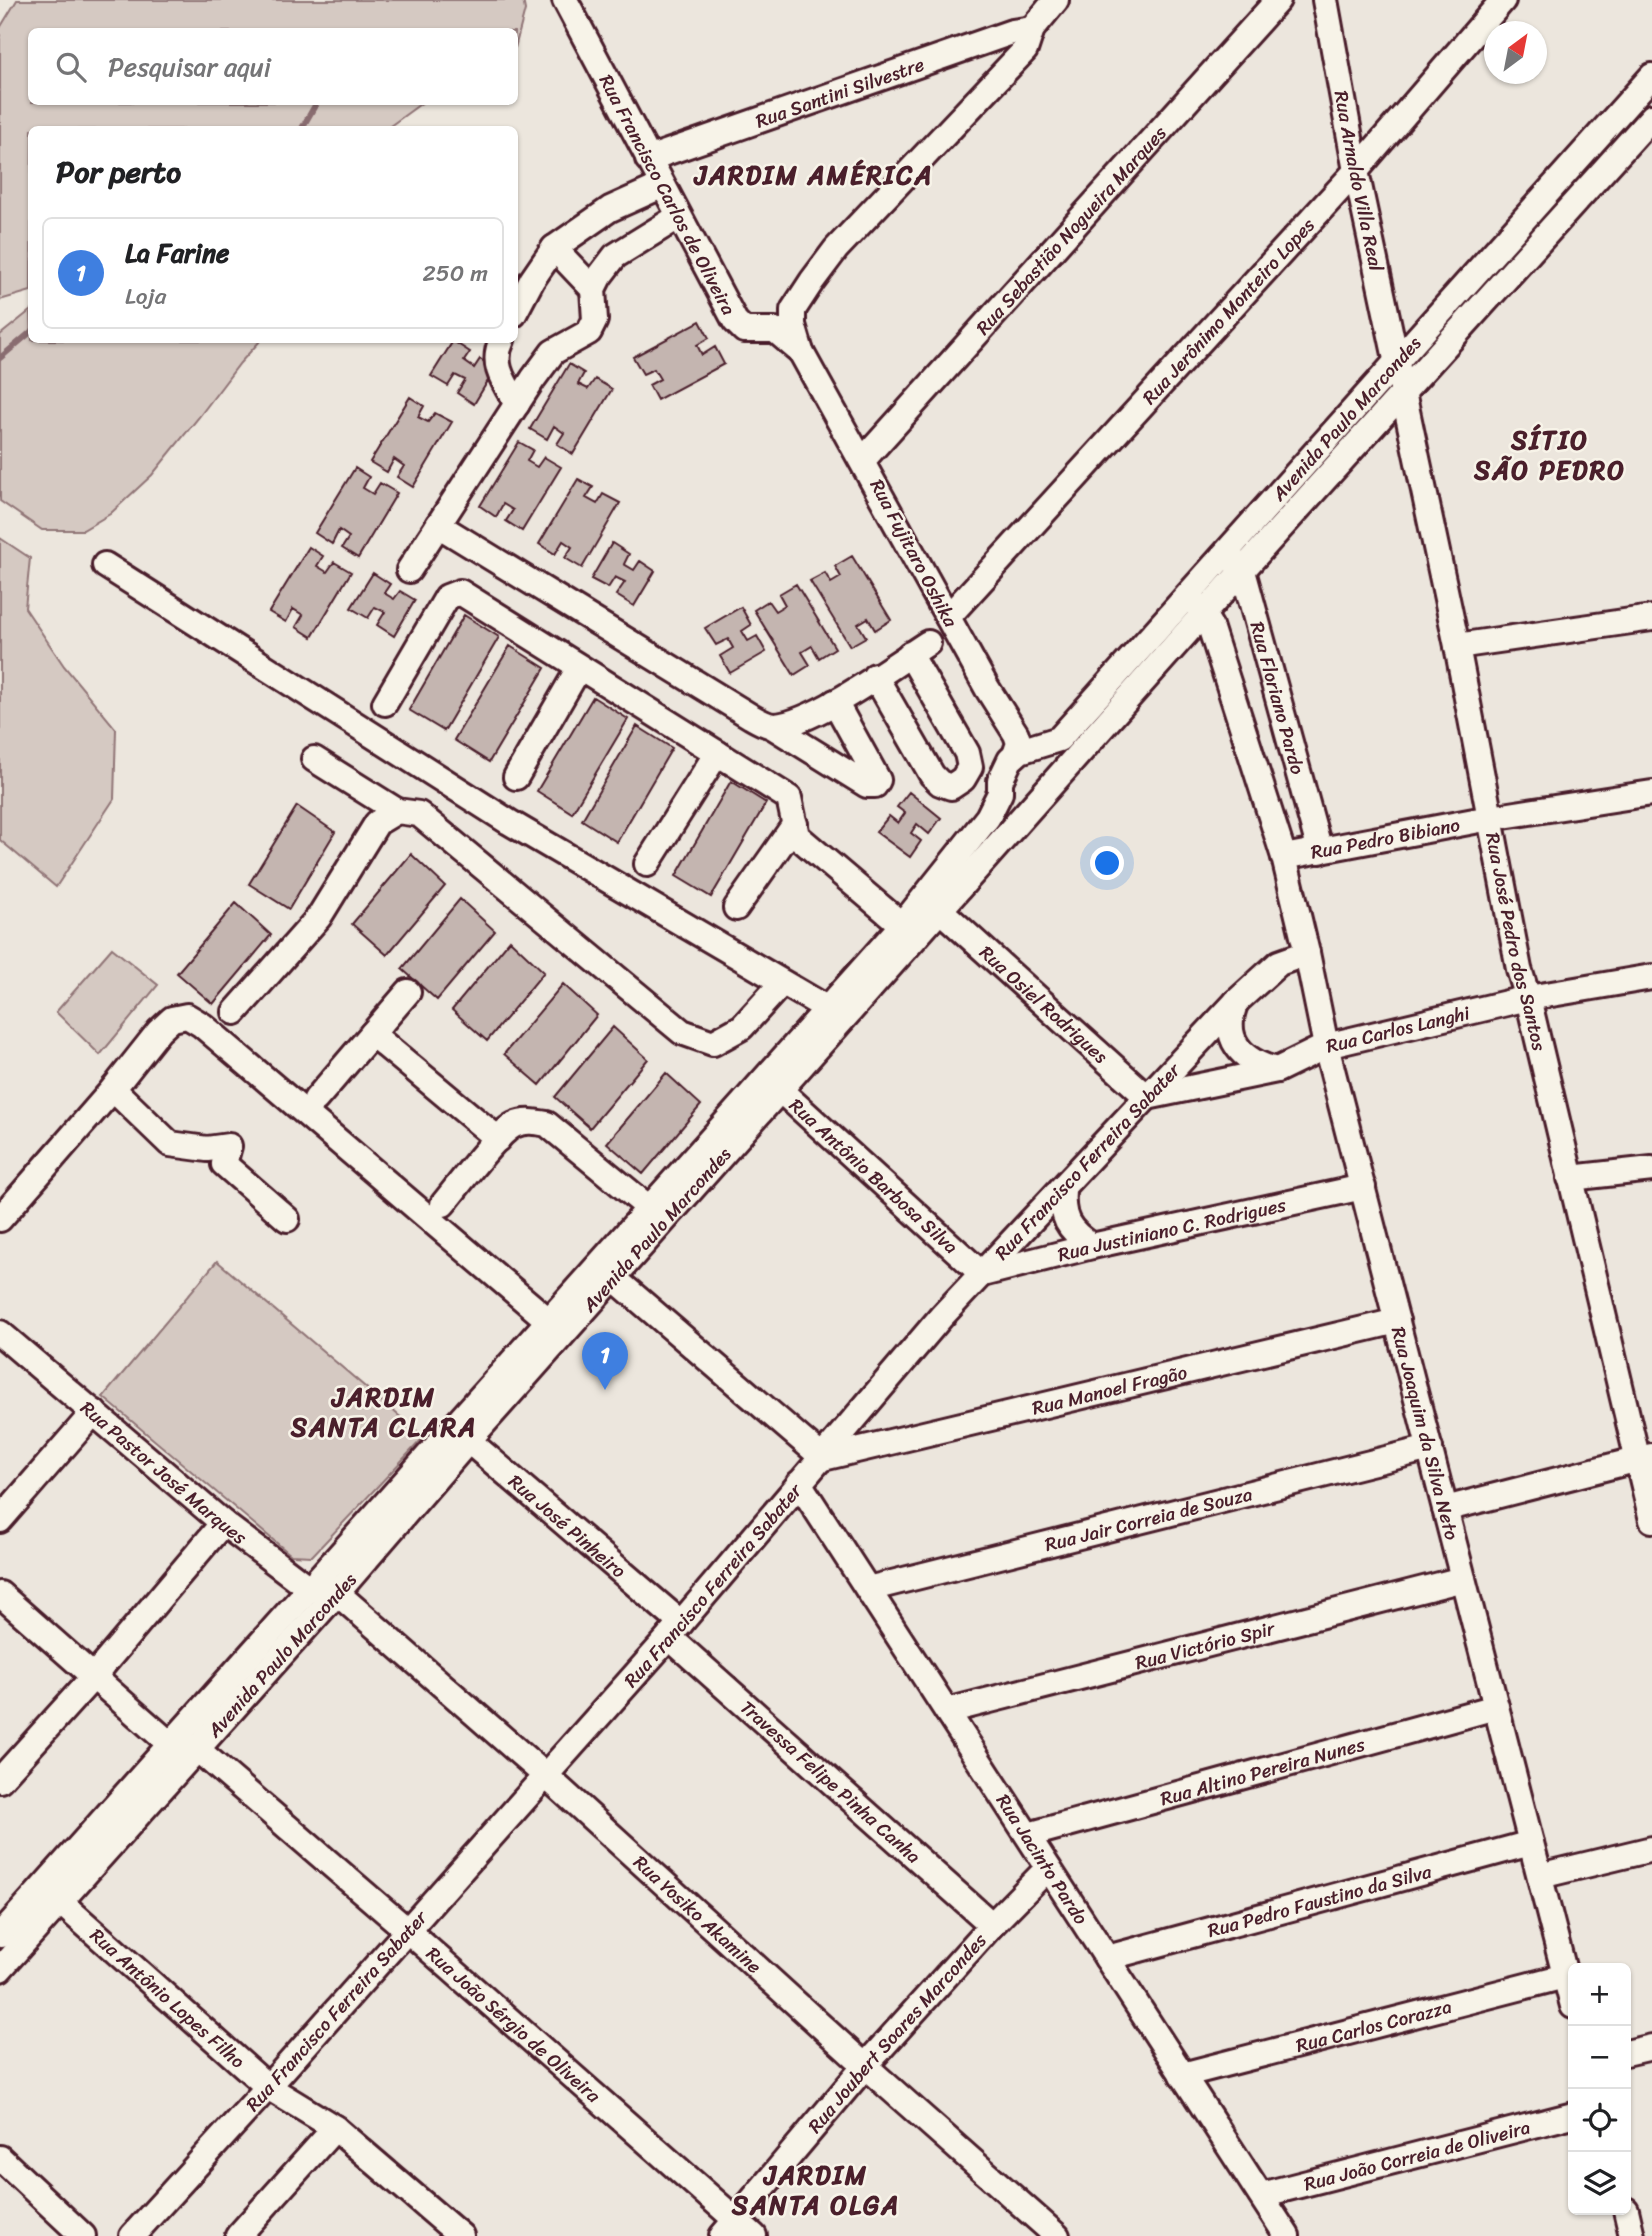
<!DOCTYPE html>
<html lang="pt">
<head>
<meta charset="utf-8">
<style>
  :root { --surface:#fff; --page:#f2f2f2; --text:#202124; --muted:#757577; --line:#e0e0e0; --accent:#7c3aed }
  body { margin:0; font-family:Sriracha,sans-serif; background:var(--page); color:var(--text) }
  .controls { position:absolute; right:21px; bottom:21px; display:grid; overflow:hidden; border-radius:10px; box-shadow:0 2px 5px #0004 }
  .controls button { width:63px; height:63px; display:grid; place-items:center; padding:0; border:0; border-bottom:2px solid var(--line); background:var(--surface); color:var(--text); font:35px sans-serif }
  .compass { position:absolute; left:1484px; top:21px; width:63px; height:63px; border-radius:50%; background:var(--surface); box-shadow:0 2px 5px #0004; rotate:32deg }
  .you { position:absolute; left:1108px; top:864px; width:24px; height:24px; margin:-18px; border:5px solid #fff; border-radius:50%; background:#1a73e8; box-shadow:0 0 0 10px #1a73e833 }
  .badge { display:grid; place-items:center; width:46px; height:46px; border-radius:50%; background:var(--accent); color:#fff; font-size:23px; font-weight:700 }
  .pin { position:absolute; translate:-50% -58px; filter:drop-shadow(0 2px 4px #0008) }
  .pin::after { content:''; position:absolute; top:37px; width:24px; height:21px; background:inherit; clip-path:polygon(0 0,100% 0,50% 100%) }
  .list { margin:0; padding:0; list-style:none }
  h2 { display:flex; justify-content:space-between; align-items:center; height:91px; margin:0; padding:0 28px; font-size:30px }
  h2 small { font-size:23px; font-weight:400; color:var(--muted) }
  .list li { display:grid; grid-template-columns:46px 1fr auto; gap:21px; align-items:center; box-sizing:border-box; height:112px; margin:0 14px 14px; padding:0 14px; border:2px solid var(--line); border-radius:10px }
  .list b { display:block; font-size:26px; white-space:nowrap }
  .list p { margin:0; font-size:23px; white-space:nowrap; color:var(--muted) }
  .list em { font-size:23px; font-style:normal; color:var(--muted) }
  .icon { flex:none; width:38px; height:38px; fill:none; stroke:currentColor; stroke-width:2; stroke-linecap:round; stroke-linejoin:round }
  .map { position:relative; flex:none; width:1652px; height:2236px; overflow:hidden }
  .search { position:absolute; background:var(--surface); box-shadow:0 2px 5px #0004; left:28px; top:28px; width:490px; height:77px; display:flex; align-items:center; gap:18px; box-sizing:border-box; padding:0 24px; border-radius:10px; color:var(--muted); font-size:26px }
  .panel { position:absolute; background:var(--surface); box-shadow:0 2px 5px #0004; left:28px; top:126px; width:490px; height:217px; border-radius:10px }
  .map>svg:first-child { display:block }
  .green { fill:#d5c9c2; stroke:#907476; stroke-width:2 }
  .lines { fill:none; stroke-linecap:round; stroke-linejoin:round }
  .stream { stroke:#896c6f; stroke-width:6 }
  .building { fill:#c4b5b0; stroke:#4a1f2b; stroke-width:2 }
  .minor-casing { stroke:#4a1f2b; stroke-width:30 }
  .minor { stroke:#f7f3e8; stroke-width:24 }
  .labels { text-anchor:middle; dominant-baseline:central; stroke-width:5; stroke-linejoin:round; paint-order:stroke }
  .street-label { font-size:19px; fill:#4a1f2b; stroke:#f7f3e8 }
  .district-label { font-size:26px; font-weight:bold; letter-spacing:2px; fill:#4a1f2b; stroke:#f7f3e8 }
</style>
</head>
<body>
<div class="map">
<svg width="1652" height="2236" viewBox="0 0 1652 2236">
  <rect width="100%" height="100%" fill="#ece6dd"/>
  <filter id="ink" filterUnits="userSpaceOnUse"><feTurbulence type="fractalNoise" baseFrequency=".0143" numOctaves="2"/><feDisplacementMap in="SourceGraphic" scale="14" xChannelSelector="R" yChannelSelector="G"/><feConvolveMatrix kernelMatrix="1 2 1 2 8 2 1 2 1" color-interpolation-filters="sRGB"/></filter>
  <g filter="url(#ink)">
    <!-- green -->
    <path class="green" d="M17,0h506l2,10 -10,38 -1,-16h-482v70h391l-37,27 -354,1 -1,161 -31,9v-272z
      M31,310l1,30h229l-21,23 -41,54 -47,58 -42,39 -27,16h-41l-42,-29v-166z
      M0,538l30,20 -5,50 39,58 52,63 -2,70 -58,88 -56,-47z
      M112,948l46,37 -58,70 -44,-43z
      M217,1261l207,176 -112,119 -21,-1 -188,-158z"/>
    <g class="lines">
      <!-- stream -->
      <path class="stream" d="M301,130l16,-28
        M0,358l32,-27"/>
    </g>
    <!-- building -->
    <path class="building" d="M700,321l9,17 -12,7 5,10 13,-8 9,17 -67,36 -8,-15 11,-6 -6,-10 -11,5 -10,-17z
      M453,341l17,11 -6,9 10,7 6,-9 15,10 -21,35 -17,-11 8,-13 -10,-5 -7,11 -17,-10z
      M569,364l15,9 -6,11 10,5 7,-10 17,10 -39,65 -16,-10 7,-11 -10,-7 -7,13 -17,-10z
      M410,397l14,9 -6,11 10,5 7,-9 17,9 -39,65 -16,-10 7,-11 -10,-7 -7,13 -17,-10z
      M519,442l14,8 -6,11 10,6 7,-10 17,10 -39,64 -16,-10 7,-11 -10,-6 -7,13 -16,-11z
      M355,468l14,9 -6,11 10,6 7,-11 17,10 -39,65 -16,-10 7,-11 -10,-7 -7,14 -17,-11z
      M578,479l15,8 -7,11 11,6 6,-10 17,9 -38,65 -17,-10 7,-11 -9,-6 -8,13 -16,-10z
      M612,543l17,11 -5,10 10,6 6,-9 15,10 -21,35 -18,-11 9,-13 -10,-5 -7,11 -17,-9z
      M309,547l14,9 -6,10 10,6 7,-10 17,10 -39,65 -16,-10 7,-12 -10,-6 -7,13 -17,-10z
      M852,556l39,64 -16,10 -7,-12 -10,6 8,13 -16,9 -40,-65 15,-8 6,10 10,-6 -6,-11z
      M373,573l17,11 -6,9 10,6 6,-8 15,9 -21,36 -17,-11 8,-13 -10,-5 -7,11 -17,-10z
      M796,584l39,64 -16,10 -7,-12 -10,6 8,13 -16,10 -40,-65 14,-9 7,10 10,-6 -6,-11z
      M741,607l10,18 -9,6 6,10 9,-5 9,16 -36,21 -10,-17 13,-8 -5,-9 -12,6 -11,-17z
      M464,615l35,22 -55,94 -35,-21z
      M510,646l35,22 -56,94 -35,-22z
      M593,697l35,22 -56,94 -35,-22z
      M637,726l35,22 -55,94 -35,-22z
      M731,781l35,22 -55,94 -35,-21z
      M909,792l32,26 -12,16 -12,-10 -6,9 10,8 -11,16 -34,-25 13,-16 9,7 7,-10 -8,-6z
      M297,806l38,26 -46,77 -40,-25z
      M411,854l34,32 -58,69 -35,-31z
      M460,899l35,32 -58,69 -35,-31z
      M236,903l35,32 -58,69 -36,-31z
      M510,940l34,32 -57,69 -35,-31z
      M563,984l34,31 -57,70 -36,-31z
      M613,1027l35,32 -58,69 -35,-31z
      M666,1073l35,32 -58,69 -36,-31z"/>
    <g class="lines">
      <defs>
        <g id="minor">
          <path id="s1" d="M565,0l170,321 9,9h31l26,22"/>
          <path id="s2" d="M1325,0l31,171 101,475 62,323 9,29 124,522"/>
          <path id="s3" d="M648,159l364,-127 20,-3"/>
          <path d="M554,248l39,41"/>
          <path d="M514,314l18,-34 22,-32 56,-39 51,-23"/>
          <path d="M502,340c-12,24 2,42 15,64"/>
          <path id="s4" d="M863,460l415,-460"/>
          <path d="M438,525l312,191c7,4 17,10 25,10 40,-3 117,-60 153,-83"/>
          <path id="s5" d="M1234,561l9,10 77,280"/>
          <path d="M105,565l404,257 319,187"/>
          <path d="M409,570l124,-191 20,-27 36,-20 6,-12 -2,-31 6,-12 16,-21 63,-39"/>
          <path id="s6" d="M1196,603l14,23 74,231 23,96 19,93 247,960"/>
          <path id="s7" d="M948,617l408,-446 147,-171"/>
          <path d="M1457,646l195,-28"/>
          <path d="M875,676l57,99 8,8 11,4 12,-8 7,-12 -3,-14 -57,-99"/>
          <path d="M385,703l62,-106 13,-5 329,206 8,38 105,89"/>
          <path d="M772,726l95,59h8l3,-5 -43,-78"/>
          <path d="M1015,755l4,-12 -3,-9 -29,-46 -186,-336 -8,-27v-15l19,-29 24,-32 189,-199 7,-21 24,-29"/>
          <path d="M314,759l83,52"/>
          <path d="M516,777l63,-109"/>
          <path id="s8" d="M1284,857l206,-39 162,-25"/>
          <path d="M647,864l70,-111"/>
          <path d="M736,908l59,-84"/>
          <path id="s9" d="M940,910l207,187"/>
          <path d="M1236,1002c-16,37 6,59 40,68"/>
          <path d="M235,1012l84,-95 58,-94 20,-12 22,3 263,218 31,11 29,-16 40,-44"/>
          <path d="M372,1034l126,105"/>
          <path id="s10" d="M769,1080l213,194 110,-28 271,-59"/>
          <path d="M113,1089l57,55 37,5 22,-3 -5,18 63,55"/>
          <path id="s11" d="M1147,1097l130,-27 49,-24 202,-48 124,-21"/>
          <path d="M316,1099l92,-107"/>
          <path d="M1570,1178l82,-9"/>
          <path d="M1063,1188c-2,30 4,41 29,58"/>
          <path d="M443,1204c15,-18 53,-70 71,-79 11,-5 22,-3 33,-1l102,84"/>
          <path d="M0,1219l113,-130 46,-58 13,-12 15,-3 15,9 347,296"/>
          <path id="s12" d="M602,1268l221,190 574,-137"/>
          <path id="s13" d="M0,1333l223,190 87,66 15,2"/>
          <path id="s14" d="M456,1430l225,193"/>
          <path id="s15" d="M799,1483l488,753"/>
          <path d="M1445,1509l206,-53"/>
          <path d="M0,1520l94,-108"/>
          <path id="s16" d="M868,1589l562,-141"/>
          <path id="s17" d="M337,1593l209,183 319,290 192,170"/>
          <path id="s18" d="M0,1594l171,151 26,4 210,181 347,306"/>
          <path id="s19" d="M669,1637l323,288"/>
          <path id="s20" d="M947,1711l516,-132"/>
          <path d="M0,1780l93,-103 130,-154"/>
          <path id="s21" d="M1028,1835l468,-128"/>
          <path d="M1540,1876l112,-27"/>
          <path id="s22" d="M49,1892l219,195 67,41 126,108"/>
          <path id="s23" d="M0,1935l902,-1010 86,-108 12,-24v-12l10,-21 10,-9 39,-12 593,-663"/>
          <path id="s24" d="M1107,1958l424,-115"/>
          <path id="s25" d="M0,1969l337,-376 132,-153 734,-826 449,-497"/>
          <path d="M1626,2053l26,-6"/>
          <path id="s26" d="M1182,2075l383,-99"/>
          <path d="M0,2158l83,78"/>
          <path id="s27" d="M1261,2195l312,-80"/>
          <path d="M1626,2210l6,26"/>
          <path id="s28" d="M132,2236l136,-149 401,-450 272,-320 295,-315 43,-39 28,-10"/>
          <path d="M238,2236l97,-108"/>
          <path id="s29" d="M722,2236l143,-170 127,-141 56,-57"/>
        </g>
      </defs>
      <!-- minor casing -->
      <use href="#minor" class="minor-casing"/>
      <!-- minor -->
      <use href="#minor" class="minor"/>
    </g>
  </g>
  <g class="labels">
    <!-- street labels -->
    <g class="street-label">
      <text stroke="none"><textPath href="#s3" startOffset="203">Rua Santini Silvestre</textPath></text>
      <text stroke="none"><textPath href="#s2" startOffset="184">Rua Arnaldo Villa Real</textPath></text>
      <text stroke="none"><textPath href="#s1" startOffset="220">Rua Francisco Carlos de Oliveira</textPath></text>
      <text stroke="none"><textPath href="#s4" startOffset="310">Rua Sebastião Nogueira Marques</textPath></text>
      <text stroke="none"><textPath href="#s7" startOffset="415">Rua Jerônimo Monteiro Lopes</textPath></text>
      <text stroke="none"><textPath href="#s23" startOffset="2039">Avenida Paulo Marcondes</textPath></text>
      <text transform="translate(914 553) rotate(62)">Rua Fujitaro Oshika</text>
      <text stroke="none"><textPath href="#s5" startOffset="145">Rua Floriano Pardo</textPath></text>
      <text stroke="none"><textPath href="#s8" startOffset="103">Rua Pedro Bibiano</textPath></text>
      <text stroke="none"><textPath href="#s2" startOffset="961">Rua José Pedro dos Santos</textPath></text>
      <text stroke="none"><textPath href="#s9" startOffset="140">Rua Osiel Rodrigues</textPath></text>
      <text stroke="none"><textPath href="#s11" startOffset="261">Rua Carlos Langhi</textPath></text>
      <text stroke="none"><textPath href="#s28" startOffset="1438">Rua Francisco Ferreira Sabater</textPath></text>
      <text stroke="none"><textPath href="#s10" startOffset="142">Rua Antônio Barbosa Silva</textPath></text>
      <text stroke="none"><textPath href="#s10" startOffset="483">Rua Justiniano C. Rodrigues</textPath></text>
      <text stroke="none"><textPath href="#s25" startOffset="989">Avenida Paulo Marcondes</textPath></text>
      <text stroke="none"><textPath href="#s12" startOffset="586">Rua Manoel Fragão</textPath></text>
      <text stroke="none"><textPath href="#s6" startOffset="863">Rua Joaquim da Silva Neto</textPath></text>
      <text stroke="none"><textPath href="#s13" startOffset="215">Rua Pastor José Marques</textPath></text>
      <text stroke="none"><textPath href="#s16" startOffset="289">Rua Jair Correia de Souza</textPath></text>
      <text stroke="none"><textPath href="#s14" startOffset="147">Rua José Pinheiro</textPath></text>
      <text stroke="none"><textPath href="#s28" startOffset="872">Rua Francisco Ferreira Sabater</textPath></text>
      <text stroke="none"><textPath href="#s20" startOffset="266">Rua Victório Spir</textPath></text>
      <text stroke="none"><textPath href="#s25" startOffset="422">Avenida Paulo Marcondes</textPath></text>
      <text stroke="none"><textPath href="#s21" startOffset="243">Rua Altino Pereira Nunes</textPath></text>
      <text stroke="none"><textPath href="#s19" startOffset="217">Travessa Felipe Pinha Canha</textPath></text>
      <text stroke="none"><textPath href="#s15" startOffset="448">Rua Jacinto Pardo</textPath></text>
      <text stroke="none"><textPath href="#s24" startOffset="220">Rua Pedro Faustino da Silva</textPath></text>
      <text stroke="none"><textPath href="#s17" startOffset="483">Rua Yosiko Akamine</textPath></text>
      <text stroke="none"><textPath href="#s22" startOffset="159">Rua Antônio Lopes Filho</textPath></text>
      <text stroke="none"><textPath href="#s28" startOffset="304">Rua Francisco Ferreira Sabater</textPath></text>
      <text stroke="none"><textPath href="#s18" startOffset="674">Rua João Sérgio de Oliveira</textPath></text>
      <text stroke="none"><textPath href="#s26" startOffset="198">Rua Carlos Corazza</textPath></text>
      <text stroke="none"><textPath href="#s29" startOffset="268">Rua Joubert Soares Marcondes</textPath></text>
      <text stroke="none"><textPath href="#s27" startOffset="161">Rua João Correia de Oliveira</textPath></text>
    </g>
    <!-- district labels -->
    <g class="district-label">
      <text x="814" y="175">JARDIM AMÉRICA</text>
      <text x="1550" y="440">SÍTIO<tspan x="1550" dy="30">SÃO PEDRO</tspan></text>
      <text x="384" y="1397">JARDIM<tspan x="384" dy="30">SANTA CLARA</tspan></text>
      <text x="816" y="2175">JARDIM<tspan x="816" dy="30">SANTA OLGA</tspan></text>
    </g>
  </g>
</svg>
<div class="controls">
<button>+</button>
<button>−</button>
<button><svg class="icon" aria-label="locate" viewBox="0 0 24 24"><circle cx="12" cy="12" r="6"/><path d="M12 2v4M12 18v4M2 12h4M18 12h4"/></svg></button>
<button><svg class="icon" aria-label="layers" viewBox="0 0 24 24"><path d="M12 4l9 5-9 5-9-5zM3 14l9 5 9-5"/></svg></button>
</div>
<svg class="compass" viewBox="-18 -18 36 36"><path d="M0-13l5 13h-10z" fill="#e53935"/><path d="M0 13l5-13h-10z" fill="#757577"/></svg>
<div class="you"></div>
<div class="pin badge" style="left:605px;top:1390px;background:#3f7fe0">1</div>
<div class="search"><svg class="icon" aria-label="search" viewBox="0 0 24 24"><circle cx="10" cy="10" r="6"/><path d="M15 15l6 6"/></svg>Pesquisar aqui</div>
<section class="panel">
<h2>Por perto<small></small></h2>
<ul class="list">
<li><span class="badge" style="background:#3f7fe0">1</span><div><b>La Farine</b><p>Loja</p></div><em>250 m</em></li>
</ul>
</section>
</div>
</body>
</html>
